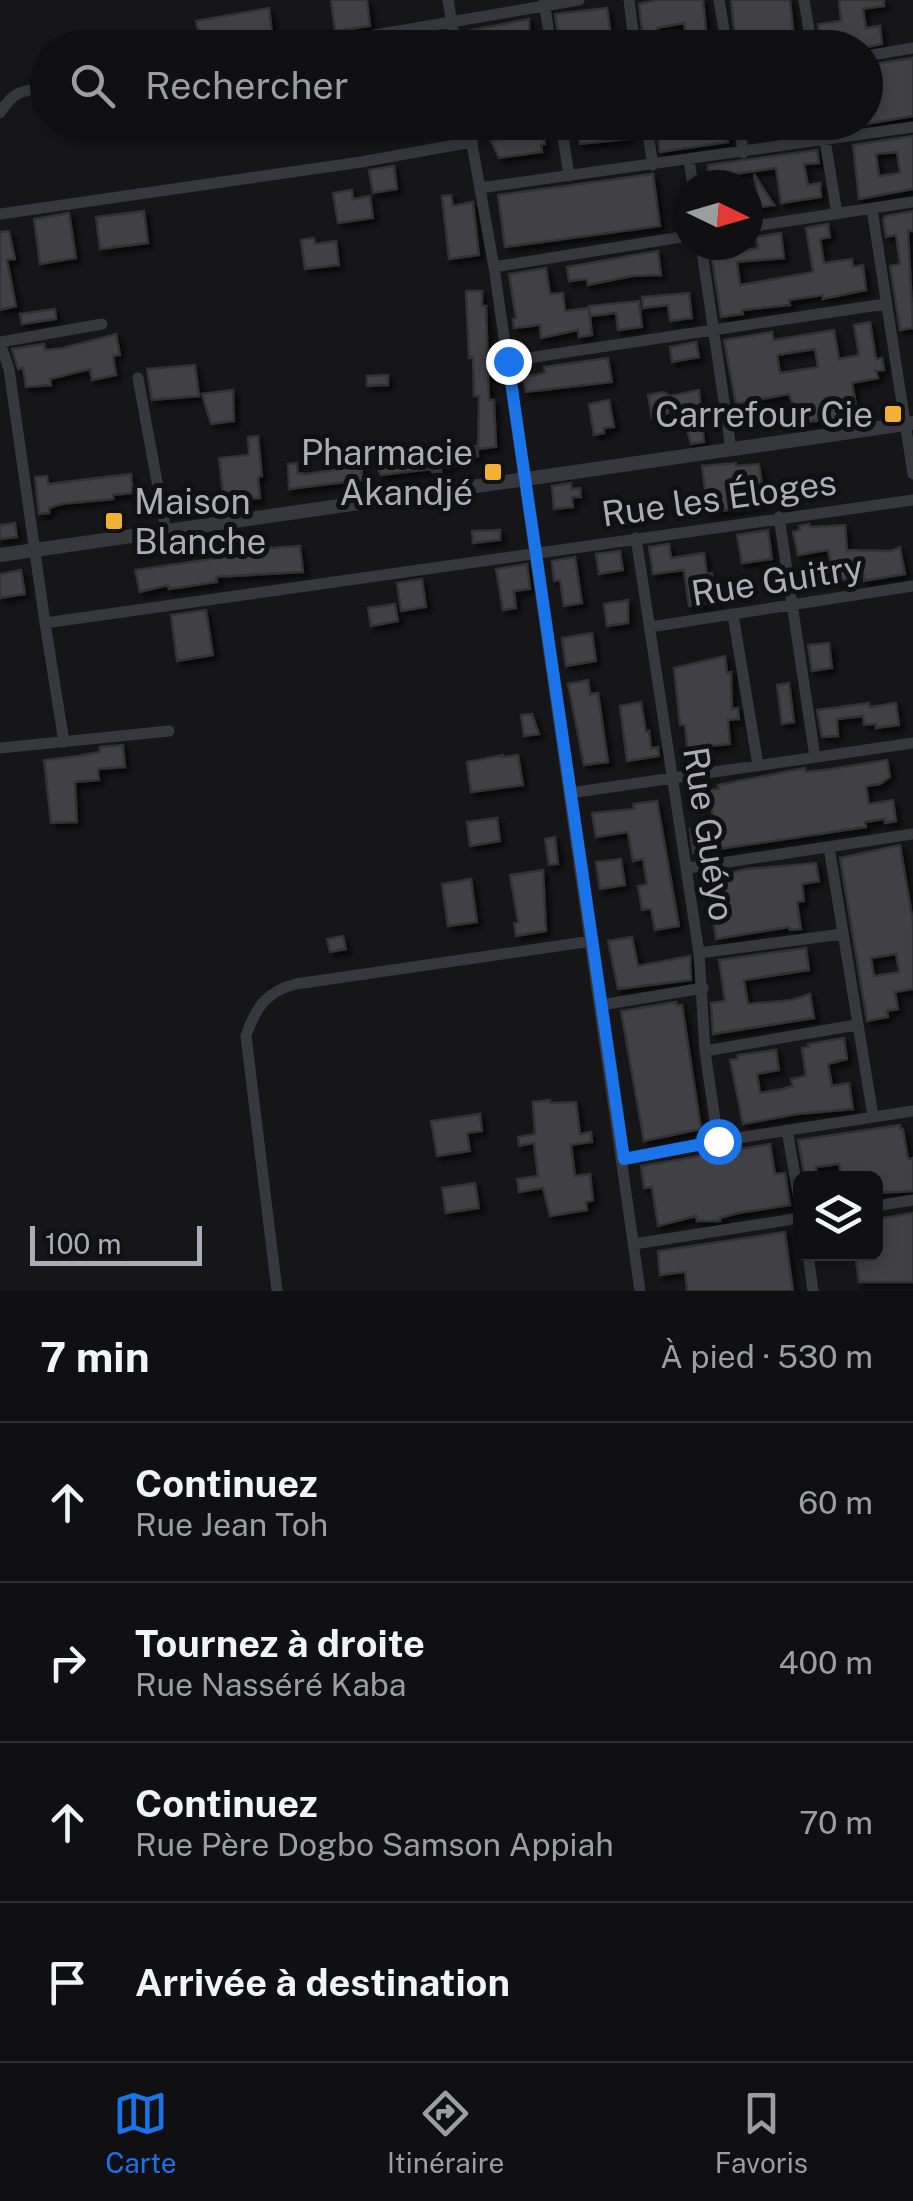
<!DOCTYPE html>
<html lang="fr">
<head>
<meta charset="utf-8">
<style>
  :root { --surface:#101012; --page:#19191b; --text:#f1f3f6; --muted:#9c9d9f; --line:#303032; --accent:#1a73e8 }
  body { margin:0; font-family:"Public Sans",sans-serif; background:var(--page); color:var(--text) }
  .controls { position:absolute; right:30px; bottom:30px; display:grid; overflow:hidden; border-radius:15px; box-shadow:0 5px 15px #0003 }
  .controls button { width:90px; height:90px; display:grid; place-items:center; padding:0; border:0; border-bottom:2px solid var(--line); background:var(--surface); color:var(--text); font:50px sans-serif }
  .compass { position:absolute; left:673px; top:170px; width:90px; height:90px; border-radius:50%; background:var(--surface); box-shadow:0 5px 15px #0003; rotate:95deg }
  .scale { position:absolute; left:30px; bottom:25px; width:172px; box-sizing:border-box; padding-left:10px; border:5px solid #a8adb8; border-top:0; font-size:28px; line-height:35px; white-space:nowrap; color:#a8adb8; -webkit-text-stroke:8px #111113; paint-order:stroke }
  .stop { position:absolute; width:30px; height:30px; margin:-22px; border:8px solid #1a73e8; border-radius:50%; background:#fff }
  .stop.end { background:#1a73e8; border-color:#fff; box-shadow:0 2px 10px #0008 }
  .list { margin:0; padding:0; list-style:none }
  h2 { display:flex; justify-content:space-between; align-items:center; height:130px; margin:0; padding:0 40px; font-size:42px }
  h2 small { font-size:32px; font-weight:400; color:var(--muted) }
  .list li { display:grid; grid-template-columns:65px 1fr auto; gap:30px; align-items:center; box-sizing:border-box; height:160px; padding:0 40px; border-top:2px solid var(--line) }
  .list b { display:block; font-size:38px; white-space:nowrap }
  .list p { margin:0; font-size:32px; white-space:nowrap; color:var(--muted) }
  .list em { font-size:32px; font-style:normal; color:var(--muted) }
  .icon { flex:none; width:55px; height:55px; fill:none; stroke:currentColor; stroke-width:2; stroke-linecap:round; stroke-linejoin:round }
  .map { position:relative; flex:none; width:913px; height:1291px; overflow:hidden }
  .search { position:absolute; background:var(--surface); box-shadow:0 5px 15px #0003; left:30px; right:30px; top:30px; height:110px; display:flex; align-items:center; gap:25px; box-sizing:border-box; padding:0 35px; border-radius:55px; color:var(--muted); font-size:38px }
  .sheet { height:770px; background:var(--surface) }
  nav { display:flex; justify-content:space-around; align-items:center; box-sizing:border-box; height:140px; border-top:2px solid var(--line); background:var(--surface); font-size:28px; color:var(--muted) }
  nav a { display:grid; justify-items:center; gap:5px }
  nav .on { color:var(--accent) }
  .map>svg:first-child { display:block }
  .building { fill:#404145; stroke:#303034; stroke-width:2.5; fill-rule:evenodd; filter:url(#shadow) }
  .lines { fill:none; stroke-linecap:round; stroke-linejoin:round }
  .minor { stroke:#37383d; stroke-width:11 }
  .tertiary { stroke:#37383d; stroke-width:14 }
  .route { stroke:#1a73e8; stroke-width:12 }
  .poi-dot { fill:#f2b134; stroke:#111113; stroke-width:4 }
  .labels { text-anchor:middle; dominant-baseline:central; stroke-width:10; stroke-linejoin:round; paint-order:stroke }
  .poi-label { font-size:35px; fill:#a8adb8; stroke:#111113; text-anchor:end }
  .street-label { font-size:35px; fill:#a8adb8; stroke:#111113 }
</style>
</head>
<body>
<div class="map">
<svg width="913" height="1291" viewBox="0 0 913 1291">
  <defs>
    <filter id="shadow"><feDropShadow dx="4.5" dy="4.5" stdDeviation="2.5" flood-color="#0009"/></filter>
  </defs>
  <rect width="100%" height="100%" fill="#161618"/>
  <!-- building -->
  <path class="building" d="M331,0h36l3,26 -35,5z
    M657,0h46l5,48h-20l-4,-25 -27,5 3,20h-16l-5,-44z
    M731,0h59l5,48h-59z
    M839,0h45v6l-21,3 3,19 14,-2 2,18 -20,4h-41l-3,-24 23,-3z
    M269,8l3,24 -37,5 2,5 -35,6 -6,-27z
    M607,8l6,40h-53l-5,-34z
    M529,19v29h-19l-1,-6 -30,5 -1,-7 -4,1 -2,-11z
    M913,58v58l-47,8v-59z
    M488,122h54l3,22 -4,1 1,7 -43,6 -8,-17 17,-3 -1,-6h-17z
    M576,122h61l1,7 -12,2 2,8 -48,5 -1,-6 -5,1 -1,-12h3z
    M697,122h28l3,20 -68,10 -2,-17 6,-1 -1,-5z
    M750,122h37v6l-35,5z
    M913,136v53l-54,10 -6,-54zM897,152l3,21 -21,3 -3,-22z
    M817,150l2,13 -15,1 4,21 12,-2 1,14 -40,6 -5,-35 -68,10v-13z
    M394,166l3,23 -24,4 -4,-23z
    M653,174l7,52 -155,21 -7,-52z
    M754,174l20,31 -26,4v-16l9,-1z
    M352,190l1,9 17,-3 3,22 -35,5 -5,-30z
    M451,195l2,11 20,-4 6,53 -30,4 -7,-63z
    M144,211l4,32 -48,6 -4,-32z
    M913,211v20h-5l5,97 -13,2 -10,-64 10,-2 -4,-29 -10,2 -3,-17 2,-4z
    M69,213l7,45 -36,6 -6,-45z
    M828,224l2,13 -10,2 4,24 28,-4 1,8 10,-2 3,25 -43,9v-4l-34,5 1,5 -48,5 1,4 -22,3 -11,-72h20l1,8 27,-5 -2,-11 25,-4 3,25 -47,4 3,23 23,-4 50,-9 -7,-44z
    M9,231l6,28 -8,1 9,46 -16,4v-78z
    M314,238l1,6 21,-3 3,24 -34,4 -4,-29z
    M658,251l3,24 -29,1 -44,9 -1,-6 -18,2 -2,-14z
    M546,268l4,26 13,-1 2,18 24,-3 3,27 -13,2 -1,-7 -37,8 -1,-13 -26,3 -1,-9 3,-1 -7,-44z
    M466,291h16v15h4l3,94h5l2,47 -18,2 1,-53h-5l-1,-39 -4,1z
    M689,293l3,25 -22,3 -2,-16 -25,3 -1,-11z
    M639,301l3,26 -24,3 -2,-17 -26,3 -1,-10z
    M55,309l1,10 -34,5 -2,-10z
    M870,322l6,37 6,-1 2,12 -8,1 2,7 -26,5 6,34 -52,5 -1,-8 -8,2 -8,-22 -53,10 -12,-64 48,-8 2,8 60,-10 5,29 20,-4 -5,-30zM815,349l3,18 -38,6 -3,-18z
    M116,334l4,21 -7,1 3,19 -24,5 -2,-11 -40,10 1,6 -25,2 -3,-19 -5,1 -6,-20 32,-5 1,6 18,-2z
    M696,342l3,15 -27,5 -2,-15z
    M608,358l4,24 -86,10 -3,-15 22,-4 -1,-6z
    M195,365l4,31 -47,4 -5,-31z
    M388,375v10l-21,1v-10z
    M233,390l1,31 -23,3 -9,-30z
    M699,390l5,52 -13,2 -10,-35 -29,9 -4,-23 15,-3 7,4z
    M609,400l5,27 -10,1v5l-10,2 -5,-31z
    M258,436l4,40 -4,1 2,21 -18,2v6l-26,-1 -2,-12 9,-1 -4,-34 30,-3 -1,-18z
    M477,446l1,10 -27,6 1,4 -11,1v5h-9v-3l-51,6 -2,-4v-10z
    M297,463l1,10 8,1 55,-8 2,14 -74,9 -1,-25z
    M736,463v3l23,-2 6,40 -57,9 -6,-47z
    M131,474l2,19 -20,2v4l-52,5 -12,4v5l-10,1 -4,-37 12,-1 1,8z
    M571,483v6l9,-1 1,9h-9l1,10 -19,2 -2,-23z
    M15,523l2,14 -17,2v-14z
    M809,524l1,3 35,-2 2,25 44,1 9,-4 5,27 -41,7v-6l-29,7 -7,-32 -30,5 -5,-23 7,-2 -1,-4z
    M500,530v10l-27,3 -1,-12z
    M768,530l4,29 -30,4 -5,-28z
    M669,544l2,14 33,-5 3,21 5,-1 4,29 -27,4 -5,-36 -31,4 -4,-27z
    M300,546l3,26 -87,5 1,5 -48,7 -1,-4 -28,7 -5,-22 118,-17 -1,-4z
    M620,551l3,19 -24,4 -3,-20z
    M575,557l7,46 -18,3 -4,-26 -6,1 -2,-20z
    M527,564l3,25 -16,2 2,17 -13,2 -7,-41z
    M21,570l4,24 -25,4v-24z
    M422,579l4,28 -25,4 -4,-28z
    M628,600v23l-21,3 -3,-22z
    M395,604l3,17 -27,5 -3,-18z
    M206,610l7,45 -36,6 -6,-46z
    M592,633l4,28 -30,5 -4,-28z
    M829,643l3,25 -20,3 -4,-26z
    M725,656l2,17 4,-1 1,37 6,-1 1,11 -11,1 2,24 -28,3 1,6 -15,2 -3,-30h-5l-6,-57z
    M588,680l2,14 8,-1 10,69 -24,3 -16,-81z
    M789,683l5,39 -12,2 -5,-39z
    M641,702l5,30 3,-1 2,17 7,-1 1,9 -32,5 -7,-55z
    M869,703l1,4 26,-4 3,22 -23,3v-4l-12,1 -1,-9 -26,3 1,17 -16,1 -5,-27z
    M532,714l7,20 -15,2 -3,-21z
    M123,745l2,22 -27,2 1,11 -24,2 2,40 -26,1 -7,-63 34,-4 22,-4v-5z
    M503,755v2l15,-2 5,30 -52,7 -4,-30z
    M887,760l3,17 -10,7 -14,2 3,18 24,-4 3,21 -11,2 -1,-4 -19,3 1,5 -173,26 -3,-24 24,-3 -5,-36 10,-1 -1,-4 87,-17 1,4 25,-3z
    M657,801l22,125 -24,4 -4,-21 -9,1 -4,-24 9,-2 -4,-25 -10,2 -5,-29 -32,5 -4,-24 42,-4 -1,-5z
    M497,818l3,23 -30,5 -3,-24z
    M555,837l3,27 -9,1 -4,-26z
    M900,845l13,77v67l-18,3 3,17 -11,2 1,6 -21,4 -27,-163zM896,954l3,18 -25,4 -3,-18z
    M621,859l4,26 -25,4 -4,-27z
    M816,863l3,18 -17,3 2,17 -7,1 4,27 -11,1 -1,-3 -73,12 -8,-61 39,-9z
    M543,870l3,61 -30,5 -2,-13 4,-1 -8,-47z
    M471,879l6,43 -29,4 -6,-42z
    M343,936l3,13 -16,3 -3,-13z
    M632,937l6,29 52,-10 1,24 -73,9 -10,-48z
    M806,948l3,22 -65,10 4,24 44,-4 18,-6 4,24 -101,16 -2,-31 14,-2 -6,-41z
    M676,1002l1,3h5l19,124 -57,12 -23,-130z
    M844,1038l3,21 -19,5 4,22 17,-3 4,26 -56,5 -54,10 -13,-64 8,-1v-4l38,-5 3,20 -22,4 3,19 23,-4 10,-3 -2,-7 15,-3 -4,-28 7,-1 -1,-3z
    M550,1100v3l26,-1 4,32 11,-2 1,10 -21,3 4,31 15,-2 3,26 -7,2 1,8 -37,6 -7,-28 -24,4 -2,-13 21,-3 -4,-33 -15,3 -1,-9 17,-3 -2,-32z
    M480,1114l2,17 -15,2 3,18 -33,5 -6,-35z
    M900,1125v4h3l5,30 5,-1v33l-37,2v-15h-35l-2,-14 -23,3 2,11h-13l-7,-38z
    M770,1144l5,30 10,-1 5,32 -52,8 -18,5v3h-23l-1,-5 -38,10 -6,-39 -8,1 -3,-22z
    M475,1183l4,25 -33,5 -4,-25z
    M913,1213v69h-54l-4,-28h22l-1,-35z
    M785,1232l8,59h-106l-2,-19 -25,3 -2,-24z"/>
  <g class="lines">
    <!-- minor -->
    <path class="minor" d="M448,0l8,48
      M544,0l7,48
      M629,0l6,48
      M719,0l8,48
      M804,0l8,48
      M299,48l280,-48
      M866,56l47,-8
      M0,113c13,-22 23,-23 48,-26
      M468,122l26,145 146,1024
      M561,122l8,54
      M646,122l7,43
      M739,122l4,31
      M822,122l15,92
      M689,161l4,24
      M480,188l433,-61
      M872,209l41,265
      M0,214l361,-52 111,-20
      M748,227l165,-25
      M701,245l30,204
      M494,267l194,-31
      M0,342l102,-18
      M0,343l9,26 36,254 868,-123
      M508,361l377,-57
      M138,378l28,153
      M779,517l36,240
      M636,538l63,415 6,98 13,90
      M733,615l25,150
      M45,623l19,119
      M650,627l263,-41
      M0,748l169,-17
      M570,793l343,-50
      M829,847l44,269
      M688,868l225,-34
      M699,953l143,-19
      M601,1005l102,-17
      M705,1051l151,-26
      M787,1130l13,75
      M624,1159l94,-18 195,-30
      M876,1206l37,-6
      M634,1244l166,-26
      M808,1254l5,37
      M277,1291l-31,-255c9,-27 20,-45 50,-52l296,-43"/>
    <!-- tertiary -->
    <path class="tertiary" d="M0,555l913,-132"/>
  </g>
  <g class="lines">
    <!-- route -->
    <path class="route" d="M508,361l116,798 94,-18"/>
  </g>
  <!-- markers -->
  <g class="poi-dot">
    <rect x="883" y="404" width="20" height="20" rx="5"/>
    <rect x="483" y="462" width="20" height="20" rx="5"/>
    <rect x="104" y="511" width="20" height="20" rx="5"/>
  </g>
  <g class="labels">
    <!-- poi labels -->
    <g class="poi-label">
      <text x="873" y="414">Carrefour Cie</text>
      <text x="473" y="452">Pharmacie<tspan x="473" dy="40">Akandjé</tspan></text>
      <text x="134" y="501" text-anchor="start">Maison<tspan x="134" dy="40">Blanche</tspan></text>
    </g>
    <!-- street labels -->
    <g class="street-label">
      <text transform="translate(719 498) rotate(-8)">Rue les Éloges</text>
      <text transform="translate(777 580) rotate(-9)">Rue Guitry</text>
      <text transform="translate(709 834) rotate(81)">Rue Guéyo</text>
    </g>
  </g>
</svg>
<div class="controls">
<button><svg class="icon" aria-label="layers" viewBox="0 0 24 24"><path d="M12 4l9 5-9 5-9-5zM3 14l9 5 9-5"/></svg></button>
</div>
<svg class="compass" viewBox="-18 -18 36 36"><path d="M0-13l5 13h-10z" fill="#e53935"/><path d="M0 13l5-13h-10z" fill="#9c9d9f"/></svg>
<div class="scale">100 m</div>
<div class="stop" style="left:718px;top:1141px"></div>
<div class="stop end" style="left:508px;top:361px"></div>
<div class="search"><svg class="icon" aria-label="search" viewBox="0 0 24 24"><circle cx="10" cy="10" r="6"/><path d="M15 15l6 6"/></svg>Rechercher</div>
</div>
<section class="sheet">
<h2>7 min<small>À pied · 530 m</small></h2>
<ul class="list">
<li><svg class="icon" aria-label="ahead" viewBox="0 0 24 24"><path d="M12 20V5M6 11l6-6 6 6"/></svg><div><b>Continuez</b><p>Rue Jean Toh</p></div><em>60 m</em></li>
<li><svg class="icon" aria-label="right" viewBox="0 0 24 24"><path d="M7 20v-9h11M14 6l5 5-5 5"/></svg><div><b>Tournez à droite</b><p>Rue Nasséré Kaba</p></div><em>400 m</em></li>
<li><svg class="icon" aria-label="ahead" viewBox="0 0 24 24"><path d="M12 20V5M6 11l6-6 6 6"/></svg><div><b>Continuez</b><p>Rue Père Dogbo Samson Appiah</p></div><em>70 m</em></li>
<li><svg class="icon" aria-label="arrive" viewBox="0 0 24 24"><path d="M6 21V4h12l-3 4 3 4H6"/></svg><div><b>Arrivée à destination</b></div></li>
</ul>
</section>
<nav>
<a class="on"><svg class="icon" aria-label="map" viewBox="0 0 24 24"><path d="M3 6l6-2 6 2 6-2v14l-6 2-6-2-6 2zM9 4v14M15 6v14"/></svg>Carte</a>
<a><svg class="icon" aria-label="directions" viewBox="0 0 24 24"><path d="M12 3l9 9-9 9-9-9zM9 14v-3h6M13 9l2 2-2 2"/></svg>Itinéraire</a>
<a><svg class="icon" aria-label="saved" viewBox="0 0 24 24"><path d="M7 4h10v16l-5-4-5 4z"/></svg>Favoris</a>
</nav>
</body>
</html>
